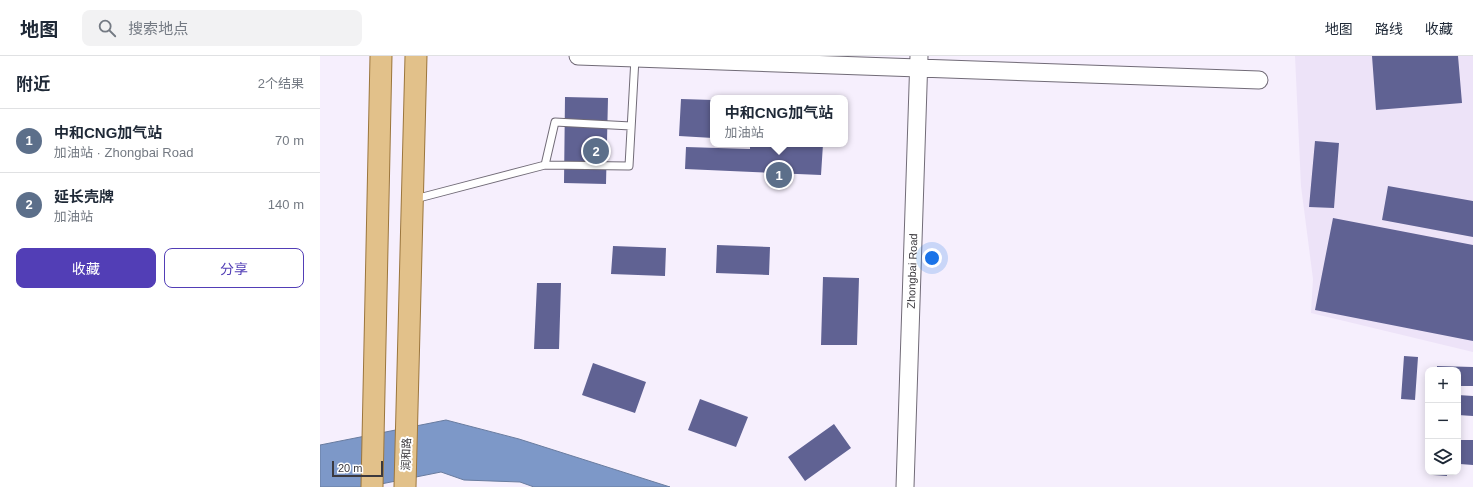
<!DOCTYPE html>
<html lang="zh">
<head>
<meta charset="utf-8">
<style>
  :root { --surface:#fff; --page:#f2f2f3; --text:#1f2937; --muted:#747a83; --line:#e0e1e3; --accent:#523eb6 }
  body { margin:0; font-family:Helvetica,"Noto Sans SC",sans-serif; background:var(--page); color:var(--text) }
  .controls { position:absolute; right:12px; bottom:12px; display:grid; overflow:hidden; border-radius:8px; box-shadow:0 2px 10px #0003 }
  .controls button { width:36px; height:36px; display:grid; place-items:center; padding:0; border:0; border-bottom:1px solid var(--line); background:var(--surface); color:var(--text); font:20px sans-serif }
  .scale { position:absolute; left:12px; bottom:10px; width:51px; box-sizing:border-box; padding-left:4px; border:2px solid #3b393e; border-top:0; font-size:11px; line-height:14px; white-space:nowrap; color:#3b393e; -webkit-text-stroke:3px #fff; paint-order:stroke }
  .you { position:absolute; left:612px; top:202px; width:14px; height:14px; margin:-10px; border:3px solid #fff; border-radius:50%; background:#1a73e8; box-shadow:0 0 0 6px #1a73e833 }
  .badge { display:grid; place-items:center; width:26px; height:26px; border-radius:50%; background:var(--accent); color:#fff; font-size:13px; font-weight:700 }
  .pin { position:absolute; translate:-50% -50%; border:2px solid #fff; box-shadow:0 1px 4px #0006 }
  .popup { position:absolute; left:390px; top:39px; width:138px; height:52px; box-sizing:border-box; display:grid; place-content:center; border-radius:8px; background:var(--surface); filter:drop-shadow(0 1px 3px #0005); font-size:13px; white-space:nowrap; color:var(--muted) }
  .popup b { font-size:15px; color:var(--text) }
  .popup::after { content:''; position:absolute; left:50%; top:100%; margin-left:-8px; border:8px solid transparent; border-top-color:var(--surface) }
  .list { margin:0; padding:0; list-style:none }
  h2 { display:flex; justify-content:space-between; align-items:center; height:52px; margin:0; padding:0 16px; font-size:17px }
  h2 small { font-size:13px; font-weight:400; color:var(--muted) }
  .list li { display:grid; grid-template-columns:26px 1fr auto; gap:12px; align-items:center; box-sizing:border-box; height:64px; padding:0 16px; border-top:1px solid var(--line) }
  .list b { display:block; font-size:15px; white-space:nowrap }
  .list p { margin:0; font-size:13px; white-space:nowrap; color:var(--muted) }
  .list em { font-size:13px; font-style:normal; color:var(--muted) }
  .actions { display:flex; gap:8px; padding:12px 16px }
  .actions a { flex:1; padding:9px 0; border:1px solid var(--accent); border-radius:8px; text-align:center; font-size:14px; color:var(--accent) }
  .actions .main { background:var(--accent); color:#fff }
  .icon { flex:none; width:22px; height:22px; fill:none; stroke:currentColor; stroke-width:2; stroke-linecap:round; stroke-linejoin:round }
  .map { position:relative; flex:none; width:1153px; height:431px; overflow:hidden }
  header { display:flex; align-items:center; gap:24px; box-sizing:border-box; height:56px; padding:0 20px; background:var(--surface); border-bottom:1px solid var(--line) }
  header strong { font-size:19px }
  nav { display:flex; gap:22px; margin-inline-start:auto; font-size:14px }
  .search { width:280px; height:36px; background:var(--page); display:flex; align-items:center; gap:10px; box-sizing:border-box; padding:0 14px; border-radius:8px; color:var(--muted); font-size:15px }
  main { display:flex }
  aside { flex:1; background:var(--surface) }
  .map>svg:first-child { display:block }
  .built { fill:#ede3f8 }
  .water { fill:#7d98c8; stroke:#697c9f }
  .building { fill:#606293 }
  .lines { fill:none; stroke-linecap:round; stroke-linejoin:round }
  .service-casing { stroke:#716b77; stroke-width:9 }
  .tertiary-casing { stroke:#716b77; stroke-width:19 }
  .primary-casing { stroke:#9b763d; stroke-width:23 }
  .service { stroke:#fff; stroke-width:7 }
  .tertiary { stroke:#fff; stroke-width:17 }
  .primary { stroke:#e2c18a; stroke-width:21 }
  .labels { text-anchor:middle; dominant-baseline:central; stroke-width:4; stroke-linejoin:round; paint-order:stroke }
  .street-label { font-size:11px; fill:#3b393e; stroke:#fff }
</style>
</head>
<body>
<header>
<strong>地图</strong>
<div class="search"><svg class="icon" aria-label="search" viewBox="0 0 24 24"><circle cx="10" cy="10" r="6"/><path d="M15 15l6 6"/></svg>搜索地点</div>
<nav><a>地图</a><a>路线</a><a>收藏</a></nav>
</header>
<main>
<aside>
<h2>附近<small>2个结果</small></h2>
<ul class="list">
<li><span class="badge" style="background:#5c6f8a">1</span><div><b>中和CNG加气站</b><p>加油站 · Zhongbai Road</p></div><em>70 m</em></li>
<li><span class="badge" style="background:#5c6f8a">2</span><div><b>延长壳牌</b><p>加油站</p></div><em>140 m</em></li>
</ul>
<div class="actions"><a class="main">收藏</a><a>分享</a></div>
</aside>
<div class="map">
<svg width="1153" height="431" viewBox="0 0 1153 431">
  <rect width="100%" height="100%" fill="#f6effd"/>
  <!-- built -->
  <path class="built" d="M975,0h178v296l-162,-39 2,-34 -12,-93z"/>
  <!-- water -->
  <path class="water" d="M126,364l73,19 151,48h-136l-14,-5 -56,-2 -23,-8 -75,15h-46v-42z"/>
  <!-- building -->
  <path class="building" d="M1052,0h86l4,47 -86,7z
    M245,41l43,1 -2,86 -42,-1z
    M361,43l32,1v38l-34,-2z
    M995,85l24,2 -5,65 -25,-1z
    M430,88h73l-2,31 -136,-6 1,-22 64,2z
    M1068,130l85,15v36l-91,-17z
    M1013,162l140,27v96l-158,-31z
    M397,189l53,2 -1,28 -53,-2z
    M293,190l53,2 -1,28 -54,-2z
    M503,221l36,1 -2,67h-36z
    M217,227h24l-2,66h-25z
    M1084,300l14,1 -3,43 -14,-1z
    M273,307l53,19 -11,31 -53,-18z
    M1117,310l36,1v19h-15v-16h-21z
    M1138,339l15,1v20l-15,-1z
    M380,343l48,18 -12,30 -48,-17z
    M514,368l17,24 -46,33 -17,-24z
    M1141,384h12v25l-13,-1z
    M1113,416h14v4l-14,-1z"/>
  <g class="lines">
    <defs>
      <path id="service" d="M225,109l10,-43 76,4
        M95,143l130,-34 84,1 6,-108"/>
      <path id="tertiary" d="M258,0l681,24
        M585,431l14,-431"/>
      <path id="primary" d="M52,431l9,-431
        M85,431l11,-431"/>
    </defs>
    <!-- service casing -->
    <use href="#service" class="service-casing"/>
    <!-- tertiary casing -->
    <use href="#tertiary" class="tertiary-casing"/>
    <!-- primary casing -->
    <use href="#primary" class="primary-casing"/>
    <!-- service -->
    <use href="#service" class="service"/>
    <!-- tertiary -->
    <use href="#tertiary" class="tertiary"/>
    <!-- primary -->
    <use href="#primary" class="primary"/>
  </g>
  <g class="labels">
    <!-- street labels -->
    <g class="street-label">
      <text transform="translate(592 215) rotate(-88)">Zhongbai Road</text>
      <text transform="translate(86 398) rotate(-88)">润和路</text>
    </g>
  </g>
</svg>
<div class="controls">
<button>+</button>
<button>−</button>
<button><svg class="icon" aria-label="layers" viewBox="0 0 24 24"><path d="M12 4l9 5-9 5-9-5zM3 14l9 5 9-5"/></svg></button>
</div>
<div class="scale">20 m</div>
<div class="you"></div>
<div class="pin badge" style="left:459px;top:119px;background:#5c6f8a">1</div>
<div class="popup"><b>中和CNG加气站</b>加油站</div>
<div class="pin badge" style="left:276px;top:95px;background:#5c6f8a">2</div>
</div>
</main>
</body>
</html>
